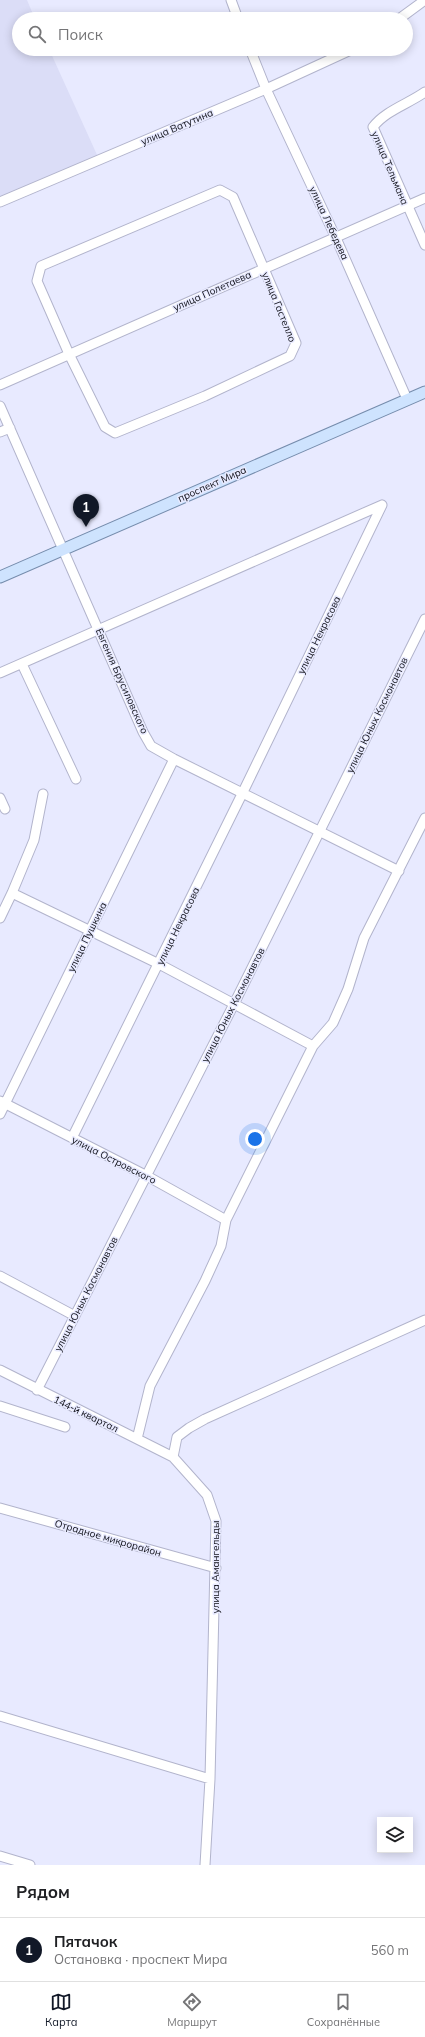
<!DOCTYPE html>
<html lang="ru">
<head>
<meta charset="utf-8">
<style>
  :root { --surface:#fff; --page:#f6f6f6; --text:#202124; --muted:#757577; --line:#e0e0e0; --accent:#111827 }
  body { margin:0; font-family:Mulish,sans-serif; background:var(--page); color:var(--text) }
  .controls { position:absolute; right:12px; bottom:12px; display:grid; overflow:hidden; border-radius:0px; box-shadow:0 2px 10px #0003 }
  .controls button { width:36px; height:36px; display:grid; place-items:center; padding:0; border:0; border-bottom:1px solid var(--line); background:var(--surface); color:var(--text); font:20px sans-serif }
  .you { position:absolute; left:255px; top:1139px; width:14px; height:14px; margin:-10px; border:3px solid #fff; border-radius:50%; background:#1a73e8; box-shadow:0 0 0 6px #1a73e833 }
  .badge { display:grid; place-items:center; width:26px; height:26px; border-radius:50%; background:var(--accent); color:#fff; font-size:13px; font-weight:700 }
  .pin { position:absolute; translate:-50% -33px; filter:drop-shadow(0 1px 2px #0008) }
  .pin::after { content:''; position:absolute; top:21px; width:14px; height:12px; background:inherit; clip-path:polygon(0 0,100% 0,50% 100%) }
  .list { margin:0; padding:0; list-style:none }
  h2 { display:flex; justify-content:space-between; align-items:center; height:52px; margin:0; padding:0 16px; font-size:17px }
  h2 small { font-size:13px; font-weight:400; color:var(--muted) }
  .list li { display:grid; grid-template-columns:26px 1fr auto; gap:12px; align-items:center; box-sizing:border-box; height:64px; padding:0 16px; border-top:1px solid var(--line) }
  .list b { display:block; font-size:15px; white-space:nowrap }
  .list p { margin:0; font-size:13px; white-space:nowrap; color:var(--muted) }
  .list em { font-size:13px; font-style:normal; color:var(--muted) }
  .icon { flex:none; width:22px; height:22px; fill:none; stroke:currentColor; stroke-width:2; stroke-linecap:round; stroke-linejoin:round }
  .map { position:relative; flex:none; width:425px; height:1865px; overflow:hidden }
  .search { position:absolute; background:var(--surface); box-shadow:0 2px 10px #0003; left:12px; right:12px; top:12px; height:44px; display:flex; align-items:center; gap:10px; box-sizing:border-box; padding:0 14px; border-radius:22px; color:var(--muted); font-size:15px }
  .sheet { height:116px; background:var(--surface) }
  nav { display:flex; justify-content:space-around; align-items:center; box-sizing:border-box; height:56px; border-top:1px solid var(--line); background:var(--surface); font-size:11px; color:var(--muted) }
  nav a { display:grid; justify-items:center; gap:2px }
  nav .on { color:var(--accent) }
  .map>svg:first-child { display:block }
  .built { fill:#dbddf7 }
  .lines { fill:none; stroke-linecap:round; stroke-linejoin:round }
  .minor-casing { stroke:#b2b4cc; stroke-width:11 }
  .major-casing { stroke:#768dad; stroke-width:13 }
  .minor { stroke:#fff; stroke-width:9 }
  .major { stroke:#cee3fe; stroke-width:11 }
  .labels { text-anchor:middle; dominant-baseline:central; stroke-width:3; stroke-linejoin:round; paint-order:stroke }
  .street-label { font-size:10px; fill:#0f1018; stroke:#e8eaff }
</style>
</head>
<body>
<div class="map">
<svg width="425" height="1865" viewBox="0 0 425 1865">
  <rect width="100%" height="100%" fill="#e8eaff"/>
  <!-- built -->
  <path class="built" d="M0,0h27l8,19h-16v30h30l49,108 -98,41z"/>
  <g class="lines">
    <defs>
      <path id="minor" d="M231,0l7,19
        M399,19l26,-19
        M250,49l16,40 70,149 71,161
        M425,92c-17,12 -40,19 -52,35l52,118
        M220,190l13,7 63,146 -6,13 -85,40 -90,37 -10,-6 -36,-73 -32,-73 4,-15z
        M0,202l266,-113 87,-40
        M0,385l425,-187
        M0,406l143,326 8,14 23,13 225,112
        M0,432l10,-4
        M22,664l54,115
        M0,673l382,-168
        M0,798l5,11
        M12,893l147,71 154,82
        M0,918l12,-25 22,-53 9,-46
        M0,1101l147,75 79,44
        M0,1114l174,-355
        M72,1138l171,-346 139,-287
        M0,1276l75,40
        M0,1370l173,87
        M37,1390l197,-386 191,-385
        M0,1406l65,21
        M137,1439l13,-53 55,-105 16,-35 5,-26 87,-174 20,-23 15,-34 16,-51 61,-120
        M0,1508l216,60
        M0,1716l210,63
        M0,1856l30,9
        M205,1865l5,-86 6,-258 -9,-26 -34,-38 4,-20 12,-9 16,-9 220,-99"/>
      <path id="major" d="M0,577l425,-185"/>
    </defs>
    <!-- minor casing -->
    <use href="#minor" class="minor-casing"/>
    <!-- major casing -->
    <use href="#major" class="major-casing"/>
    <!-- minor -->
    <use href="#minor" class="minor"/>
    <!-- major -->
    <use href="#major" class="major"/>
  </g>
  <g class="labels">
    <!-- street labels -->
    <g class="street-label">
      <text transform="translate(177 127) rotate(-23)">улица Ватутина</text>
      <text transform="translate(390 168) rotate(67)">улица Тельмана</text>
      <text transform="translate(329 223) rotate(65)">улица Лебедева</text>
      <text transform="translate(212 291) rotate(-24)">улица Полетаева</text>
      <text transform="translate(279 307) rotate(68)">улица Гастелло</text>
      <text transform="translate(212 484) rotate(-24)">проспект Мира</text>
      <text transform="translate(319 635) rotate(-64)">улица Некрасова</text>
      <text transform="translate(122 681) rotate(66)">Евгения Брусиловского</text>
      <text transform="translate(377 715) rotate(-64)">улица Юных Космонавтов</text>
      <text transform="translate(178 926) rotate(-64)">улица Некрасова</text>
      <text transform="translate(87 937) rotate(-64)">улица Пушкина</text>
      <text transform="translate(233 1005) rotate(-63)">улица Юных Космонавтов</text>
      <text transform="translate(114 1160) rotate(27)">улица Островского</text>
      <text transform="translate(86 1294) rotate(-63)">улица Юных Космонавтов</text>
      <text transform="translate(86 1414) rotate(26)">144-й квартал</text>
      <text transform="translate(108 1538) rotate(16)">Отрадное микрорайон</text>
      <text transform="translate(215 1567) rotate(-90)">улица Амангельды</text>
    </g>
  </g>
</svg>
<div class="controls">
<button><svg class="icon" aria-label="layers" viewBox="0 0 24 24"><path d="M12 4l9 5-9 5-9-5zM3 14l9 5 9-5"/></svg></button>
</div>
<div class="you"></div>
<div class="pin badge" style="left:86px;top:527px">1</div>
<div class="search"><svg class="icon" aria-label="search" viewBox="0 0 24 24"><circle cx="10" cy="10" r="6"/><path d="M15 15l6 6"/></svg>Поиск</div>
</div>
<section class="sheet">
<h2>Рядом<small></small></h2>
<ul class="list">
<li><span class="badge">1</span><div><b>Пятачок</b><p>Остановка · проспект Мира</p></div><em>560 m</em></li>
</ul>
</section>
<nav>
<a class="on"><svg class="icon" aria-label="map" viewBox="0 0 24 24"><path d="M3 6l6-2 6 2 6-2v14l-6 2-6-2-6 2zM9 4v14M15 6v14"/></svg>Карта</a>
<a><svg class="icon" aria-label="directions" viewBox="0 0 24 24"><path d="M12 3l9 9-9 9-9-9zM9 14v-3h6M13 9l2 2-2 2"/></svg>Маршрут</a>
<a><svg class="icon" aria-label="saved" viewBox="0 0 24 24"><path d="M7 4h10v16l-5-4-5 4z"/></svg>Сохранённые</a>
</nav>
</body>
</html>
